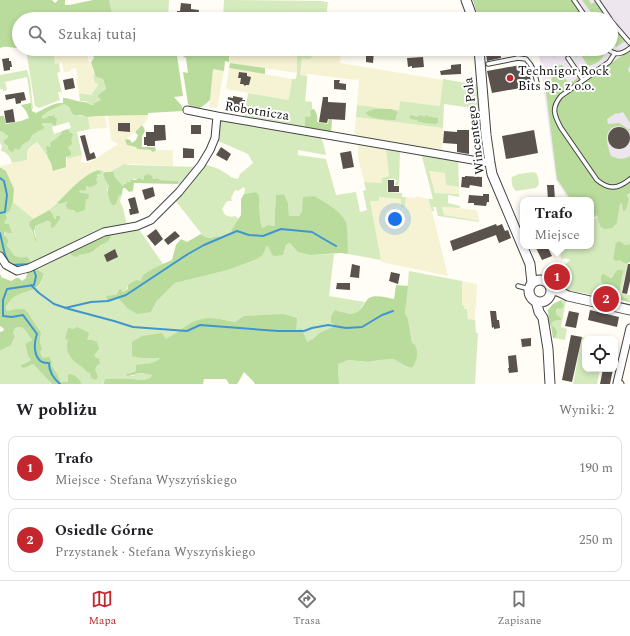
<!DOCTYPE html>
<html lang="pl">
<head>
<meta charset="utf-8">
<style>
  :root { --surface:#fff; --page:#f6f6f6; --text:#202124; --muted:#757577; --line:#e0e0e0; --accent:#c4262e }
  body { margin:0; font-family:Spectral,serif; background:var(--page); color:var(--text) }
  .controls { position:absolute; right:12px; bottom:12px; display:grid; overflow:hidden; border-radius:8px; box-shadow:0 2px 6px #0003 }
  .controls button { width:36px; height:36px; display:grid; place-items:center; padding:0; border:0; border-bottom:1px solid var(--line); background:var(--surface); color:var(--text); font:20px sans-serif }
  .you { position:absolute; left:395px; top:219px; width:14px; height:14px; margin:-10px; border:3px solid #fff; border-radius:50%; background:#1a73e8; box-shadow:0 0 0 6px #1a73e833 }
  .badge { display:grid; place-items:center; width:26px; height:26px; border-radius:50%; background:var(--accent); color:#fff; font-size:13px; font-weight:700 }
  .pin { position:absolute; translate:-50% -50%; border:2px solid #fff; box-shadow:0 1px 4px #0006 }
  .popup { position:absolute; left:520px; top:197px; width:74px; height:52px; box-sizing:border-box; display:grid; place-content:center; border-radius:8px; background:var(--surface); filter:drop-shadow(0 1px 3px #0005); font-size:13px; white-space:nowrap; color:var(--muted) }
  .popup b { font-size:15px; color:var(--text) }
  .popup::after { content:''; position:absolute; left:50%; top:100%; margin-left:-8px; border:8px solid transparent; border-top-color:var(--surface) }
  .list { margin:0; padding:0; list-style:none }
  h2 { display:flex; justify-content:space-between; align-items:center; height:52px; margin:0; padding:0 16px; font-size:17px }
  h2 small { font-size:13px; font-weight:400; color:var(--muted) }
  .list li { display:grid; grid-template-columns:26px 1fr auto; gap:12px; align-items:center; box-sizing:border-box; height:64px; margin:0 8px 8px; padding:0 8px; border:1px solid var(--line); border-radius:8px }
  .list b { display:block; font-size:15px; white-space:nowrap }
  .list p { margin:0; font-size:13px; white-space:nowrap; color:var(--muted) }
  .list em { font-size:13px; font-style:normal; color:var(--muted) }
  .icon { flex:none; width:22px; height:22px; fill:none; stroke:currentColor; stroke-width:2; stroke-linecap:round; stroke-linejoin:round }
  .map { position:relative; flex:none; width:630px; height:384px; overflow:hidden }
  .search { position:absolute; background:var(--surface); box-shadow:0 2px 6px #0003; left:12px; right:12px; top:12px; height:44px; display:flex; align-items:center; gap:10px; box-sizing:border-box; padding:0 14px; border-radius:22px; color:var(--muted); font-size:15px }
  .sheet { height:196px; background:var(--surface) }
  nav { display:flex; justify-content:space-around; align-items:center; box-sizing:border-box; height:56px; border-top:1px solid var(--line); background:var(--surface); font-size:11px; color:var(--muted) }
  nav a { display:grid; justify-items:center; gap:2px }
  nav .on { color:var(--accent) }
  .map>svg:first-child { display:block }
  .industrial { fill:#eee6ef }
  .farmland { fill:#f6f3d4 }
  .green { fill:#d5ebbd }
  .forest { fill:#b9dc9c }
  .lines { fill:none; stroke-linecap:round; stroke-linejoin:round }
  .stream { stroke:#3f96cf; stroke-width:2 }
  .building { fill:#5a524d }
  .service-casing { stroke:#444; stroke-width:5.5 }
  .minor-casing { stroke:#444; stroke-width:9 }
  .tertiary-casing { stroke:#444; stroke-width:11 }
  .service { stroke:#fff; stroke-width:3.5 }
  .minor { stroke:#fff; stroke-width:7 }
  .tertiary { stroke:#fff; stroke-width:9 }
  .poi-dot { fill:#c4262e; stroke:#fff; stroke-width:1.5 }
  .labels { text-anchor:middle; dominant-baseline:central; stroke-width:4; stroke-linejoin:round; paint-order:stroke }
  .poi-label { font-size:13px; fill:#111; stroke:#fff; text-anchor:start }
  .street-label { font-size:13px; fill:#111; stroke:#fff }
</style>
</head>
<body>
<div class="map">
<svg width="630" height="384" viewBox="0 0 630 384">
  <rect width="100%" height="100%" fill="#fffdf5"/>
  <!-- industrial -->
  <path class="industrial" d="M470,0h160v194l-39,27v-21h-22l-13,-20 -17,-127 -21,-4h93v-30h-134z"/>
  <!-- farmland -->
  <path class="farmland" d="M74,49h12l3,13h2l5,12 -3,1 5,10 -7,10 -12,-2 -3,-14h2l-2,-11 -5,1v2l-7,1 -2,-9 -7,1 -2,-14h6l4,2h7z
    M230,49h18l49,7v17l-67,-10 -1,-1z
    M319,49h8l4,2 2,-2h8l-1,14 103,17 -2,26 -41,-5 -1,9 -42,-5 2,-25 -2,-1 -2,1 -47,-6 -1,2 -7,-1 2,-17 13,-8z
    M229,68l63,11 -3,19 -1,2 -62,-11z
    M213,69l11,2 -7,37 -8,-1z
    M148,115l-2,7 -21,18 8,7h3l1,2 14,1 1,2 5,-1v-1h16v16l-48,-2 -10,4 -6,4h-4l-5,-3 -7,2 -14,11 -30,28 -15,9 -21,-17 1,-13 -8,-18 -6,-5 27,-6 1,-3 -1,-5 2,-3 8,-7 14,21 15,4 1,-8 15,-4 -1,7 5,1 6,-2 26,-17 -7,-4 -3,-24z
    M96,116h9l2,12 -17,1 -2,-12z
    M356,117l87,11 -1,25 -88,-15z
    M358,143l29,5 2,28 -7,7 -18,-1 -6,-25z
    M428,171l18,2v12l13,2v7l-24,-1z
    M416,196l12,3 4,12 16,65 -67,-14 -11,-61h8l1,-4 23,2 3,8 1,-10 9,1z
    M442,207l35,3 2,11 -36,-6z
    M462,281l15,3 -1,24h-1v12l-7,-1 -1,-10h-3l-2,-3z"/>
  <!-- green -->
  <path class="green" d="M109,0h60l-1,19h-32l-20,-3 -4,-4z
    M224,0l100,1v1h4l-2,17h-99l-4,-1z
    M26,49h27l2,15 4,-1 1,9 -3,1 6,24 -2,-5h-3l2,8 -21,8 -4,-2z
    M248,49h71l-4,1 -1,4 -4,5 -8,-1 -2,17 7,1v5l-2,20 7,1v7l-2,1 2,4 -1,2 -6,1v11l-61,-10 4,-25 40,7 1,-2 3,-19h4l1,-6v-17z
    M27,70l3,10 3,28 -1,2 -5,-33 -22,5 2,8 -4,1v-2h-3v-14z
    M96,74v3l7,2 3,11 -9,6 4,4 -7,3v2h-3l-5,-4h-6l-1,-8 12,2 7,-10v-1l-3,-1 -2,-8z
    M443,79l35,6 8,74 -2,1 -5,-51 -35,-5 -1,24 -87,-11 1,-12 42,5 1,-9 40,5z
    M64,104l5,3 3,6c5,3 10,2 16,4l2,12 -13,3 5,23 -15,4 1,-11 3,-8 -2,-9 -1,-2 3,-1 -2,-6 -17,5 2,7 8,-3 -2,4 -6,5 -3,6 -4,6 1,3 -1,1 -10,-14c-4,3 -10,6 -10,12 0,2 1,4 0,6l-15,3c-1,-5 -5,-11 -11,-12l1,-5 -2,-3v-12c3,0 6,3 8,5l-1,2 7,10h2l14,-8 1,-5 10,-6 2,-3 -1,-2 1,-1h10l4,-5h-2l-2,-4 -1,2h-3l-6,3 -1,-3 7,-5z
    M222,119l98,18 3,5 3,13 -28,-5v5l28,4 10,36 20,-3 4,20 7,-2 -4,-19 3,-1 -2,-8 18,1v-5l7,-2 -3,-28 14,2 -1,35h-4v-2l2,-2c-3,-3 -5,-3 -9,-1l-1,12 15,1v4h4l-1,10h-4v-8l-22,-2v4h-9l11,59 -33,-6c0,-7 0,-27 -2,-32 -4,-11 -22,-20 -31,-26l-16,20h-10l-1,-13 -4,-9 -8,1 -1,15v16l-7,-1 -6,3 -2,-10v-12l-4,-14 -12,2 1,-5 -1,-2 -6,4 -3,-1 -4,8 1,3h-5l-5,8 3,6 6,2 4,-1 4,3 -7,10 -2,6 -10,2 -3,-1 -5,3 -8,-2 -29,-37 29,-36 15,5 11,7v1l8,2 2,-5 13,-11 -5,-9 -32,-14 2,-17z
    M421,153l37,6 1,28 -13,-2 -1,-12 -16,-2 6,22 24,1v3l-11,-2v8l12,3v2l-18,-1 2,8 35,6v1l-41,-6 -2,-9h-3l1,4h-2l-4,-12h5z
    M124,164l7,1 67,2 -15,17h-5v-3l-20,-1 -1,-2 -15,2 -8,-1 -11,7 -1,-1 -8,-9v-4h-5z
    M100,169l5,3 -2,2 2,6 4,6 -2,4 5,15h3l2,-3 2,-6 3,-2 -2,7 3,7 4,18 -23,6 -70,33c-6,-3 -13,-5 -18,-8 -6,-4 -13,-19 -11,-26l7,2 -3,-9 -5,-1 3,-5 -1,-4 4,-3 3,-9 21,17 -4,2 3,14 3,4 -1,-7v-6l12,-5 4,1v2l3,2 6,-7 -6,-1 -1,-4 -4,-4 8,-7 3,1 8,-4 5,10 4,3 8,-3 1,-11 -2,-6 -5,-1 17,-13 4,-8 -1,-1z
    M534,172l3,2c1,5 4,11 -1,14l-20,3c-4,-3 -5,-10 -4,-14l7,-3z
    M630,194v50l-5,1 -8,-2 -4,16 6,1 7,4 2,-1 -7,30 8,2 1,1v7h-1l1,-2 -5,-4 -4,-1 -2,-3 2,-11 2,-6 -6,-6c-2,3 -4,7 -8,8l-3,-3v10c3,4 4,11 10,14l-50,-9 -3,-17 2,16c-5,-1 -9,-2 -12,-6v-8l10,-2 -1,-8 4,-1 4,-4c-4,-2 -6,-2 -9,0l-1,-14h31v-25l7,-4 2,9 17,-3 3,-19 2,-1 4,7 3,-10 -2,-4z
    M138,228l25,36 -7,3 -15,14 -13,4 -1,4 -4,3 -3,-2 -4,5h-3l-7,2 1,4h4l7,-3 9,10 24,4 7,-12 17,-17 53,-13 29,-11 6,-4 2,-9h3l16,6 2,-7 4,-2 21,12 23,-1 -5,42 36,6c-7,10 -8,13 -20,11l-9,13 -17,7 -5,5 -7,4 -11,-12 -61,-8 -13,-3 -33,5 -12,9 -11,7 -25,18 19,-1c-4,7 -12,7 -19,7l-5,7 -5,1 -5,3 2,1h5l4,-3v1c5,-2 10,1 15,1l-2,3 -6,2 -12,-1h-27l-3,5h-20l-3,-5 -11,-5v8h-7l-4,-7 -2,-6 -4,-3 -8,-8 -3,-6 2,-3 -2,-8 1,-8 -26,-24 -8,2 -1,-4c2,-3 5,-8 8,-10 14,-10 24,-1 30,-22l-7,-6 33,-17 1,3 14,-1 8,-2 5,-5 5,-2 8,-11z
    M409,271l53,10v25h2v3h3l1,10 7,1 1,13h2l-3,51h-136l-1,-20 11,-4 19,2 12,-2 15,-1 10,6 7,-22 -4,-24 -3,-6z
    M561,300l5,1 -5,26 6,2 -2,11 -12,-2 2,-1 1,-8 -5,-5 3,-3 7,-1v-2l-5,-4c0,-6 3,-7 7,-11z
    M21,327l4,3 7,10 -7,5 3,11 3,4 -9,4 5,3 6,-3 19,20h-52v-33l11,-6 4,-9 -2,-3 2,-5z
    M582,337l11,2h-8v30h15l-3,15h-24z"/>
  <!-- forest -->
  <path class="forest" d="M0,0h52l3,3 3,-3h7v5h4l24,-5h16l3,12 4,4 20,3h-117v29c-6,0 -14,-3 -19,0z
    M473,0h99l14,19h-107z
    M582,0h7l2,4 4,-2 13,17h-12z
    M611,23l16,17 -11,7 -5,-7z
    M91,49h85l7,47 -9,1 8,9 1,5 -35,2v2l-52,1 -9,1 -6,-2h-7l-2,-2 -3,-6 -5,-3 -15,7 -7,5 1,3 6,-3h3l2,-2v1l1,3h2l-1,7h-3l-1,-2h-9l-1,1 2,4 -12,7 -2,5 -8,5 -2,4 -2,1 -3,-2 -2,4 -3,-1 -2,-2v-3l-4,-3v-2l3,-3 1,-2 -5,-4 -3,-1v-15h4l2,8 15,-3 8,-3 -3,-7 -5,-6 10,-2 1,8 4,2c8,-4 18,-11 27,-10v-5c6,0 9,2 14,3 8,2 7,-1 14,4h3v-2l7,-3 -4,-4 9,-7 -3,-10 -7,-2 -5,-15 3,-4z
    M180,49h48l1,2v11l-4,-1 -1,10 -11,-2 -3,31c-9,8 -12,12 -22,4l-5,-32 5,1 -2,-15 -5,-3z
    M557,49h48c0,10 -8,15 -17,17l-7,-11 -5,2 -3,-2 -5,2 -3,-1 -3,-5 -8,6 -2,-4 3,-3h2z
    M630,50v15l-2,5 2,3v50l-7,-11 -6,2 -1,-1 -9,6 1,5 11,-1 11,7v3c-6,-9 -20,-10 -23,3 -1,6 2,14 4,20 7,3 12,4 19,0v22c-12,9 -20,12 -32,1l-40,-59c-3,-11 -4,-14 4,-23z
    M230,63l35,5v6l-36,-6z
    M562,65l2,2 2,6 -2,3 5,8 10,-7v6l-21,14 -5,17 44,67 12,7 21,-8v13l-3,2 2,5 -3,10 -3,1 -1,-8 -2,1 -3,19 -5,5 -8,1 -4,-3 -3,-11 -6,4v-19h-20l-14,-21 -11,-87 5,-5 -1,-5 2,-4 -1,-8 4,-4z
    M267,108l7,2 1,2 -1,7 -27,-5v-2l1,-2 5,1h4l2,2 6,-2z
    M314,109c3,4 4,8 3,13l11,2 1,-7 3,3 -1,13 -26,-5v-11l6,-1 -1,-6z
    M375,109h16l7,3 -2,4v3l-1,1c-9,0 -21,-1 -28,-5l-1,-3z
    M411,115l7,2 2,-2 5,2v-2c5,1 8,3 13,3v4l-2,2 -12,-1 -2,-1h-3l-2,-2 -6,-1 -2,-2z
    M142,125c4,5 3,7 0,11v11h13l1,4 -4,1 -1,-2 -14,-1 -1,-2 -9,-2 -2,-5 2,-1 3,1 2,3 4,-3 2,-5 -3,-3z
    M68,129l2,4h2l1,2 -2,5 1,3 -1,2 -2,1 -1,2 3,4v3l-5,2v10l-13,4 -2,-8 -4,-7 1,-1 -2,-2 1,-1 -1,-5 1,-1 4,1 -1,-4 4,-3 6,-5 2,-4z
    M0,167l6,4 8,18 -1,13 -3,9 -4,3 1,4 -3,5 5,1 3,9h-4l-3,-2 -1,4c4,3 5,6 3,10 7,10 6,14 20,12l11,13 6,4c-6,21 -16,14 -30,23 -3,2 -6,7 -8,10l1,4 8,-2h9l4,4 13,20 -1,8 2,8 -2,3 3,6 6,-1 3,5 -1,4c6,4 6,10 10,16h7v-8l6,1 5,4 3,5h-30l-19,-20 -6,3 -5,1 -1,-3 10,-5 -3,-4 -3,-12 7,-4 -7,-10 -4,-3 -6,1 -2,5 2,3 -4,9 -11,6v-19l3,-1 1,-2 -4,-3v-51h1v2l10,4 5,-3h3l3,3 4,-3 1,-5 -3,-6c-12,3 -18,-5 -24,-14z
    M99,170l2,3 -4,2 1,2 -2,2 1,3v2l-6,3 -5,-1v4l-3,1 -2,-1 -2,2 9,2 1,2 -1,3h-2l-1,11 -8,3 -4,-3 -6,-1 -1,-4 2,-4 -8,3 -3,-1c10,-10 29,-31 42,-33z
    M105,172h9v4l8,9 1,1 1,-2h2l1,-2h3l1,-2h5l3,-2 4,2 1,-1v-3l4,-2 4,2 1,3 4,-1 2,2 19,1v3l-44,-1 -1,8 -4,1 -4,-4h-2l-1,6 -3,2 -2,6 -2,3h-3c-3,-6 -6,-13 -3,-19l-4,-6 -2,-6z
    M256,192l3,3 1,23 2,10 6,-3 7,1v-16l1,-15 8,-1 4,9 1,13h10l3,-4 1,-15 12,-1c9,6 27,15 31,26 2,5 2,25 2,32l-7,-1 -30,2 -13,-3 -8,-9 -4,2 -3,10 -10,1 -5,-10h-2l-3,9 -6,4 -29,11 -53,13 -18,18 -6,11 -14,2 -10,-6 -9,-10 -8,3h-3l-1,-5 7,-1h3l4,-6 3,3 5,-3v-4l8,-5 5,1 2,-6 13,-8 16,-7 4,-15 5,-6 6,3 14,-8c5,5 10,5 16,2l3,1 10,-2 2,-6 9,-14v-16l3,-5z
    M49,210l4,4 1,4 2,1v-3h4v3l-6,8 -3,1v-6l-4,-1 -12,5c0,2 0,3 -1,5 0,3 2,8 3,11l-2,-2 -3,-10 -3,-5 1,-4z
    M111,234v1c-2,9 -8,8 -14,13 -3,2 -2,3 -5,4 -6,3 -11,1 -16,5l-5,-2 -1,-3 28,-13z
    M619,241l6,4 5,-1v18l-4,2 -7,-4 -3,1 -3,-2 3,-16z
    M617,270h5l1,2 -4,21c3,4 8,4 11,9h-1l-13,-3 -8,-4 1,-6 -4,-1 1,-3 -5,-3v-6l2,-2 8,4 1,-1z
    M396,285l12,1 -3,27 3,6 4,24 3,2c4,9 2,15 -3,23l-8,-3 -10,-6 -14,1 -12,2 -19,-2 -11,4 1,20h-84l-2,-3 -9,-9 -5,9 -2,3h-8l-3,-5h-22l-1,5h-100l2,-5h27l12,1 6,-2 2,-3c-4,0 -8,-2 -11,-2 -5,0 -8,3 -14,3l-1,-2 10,-3v-6c9,-2 17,0 24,-7h-19l-9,-2v-14l10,-6 20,-3 4,6c11,-5 21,-16 32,-19 11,-4 27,0 37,2l9,-6 39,-2 14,4 -1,12 6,-1 5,13 7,-4 5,-5 16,-7 -4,-4v-6l4,-6c12,4 20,7 28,-4 2,-3 3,-6 6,-8 6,-4 18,0 25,1z
    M561,300l3,6 -3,3 -3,-1 -2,2v4l5,4v2l-7,1 -3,3 5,5 1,4 -2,5h-2l-2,-12 -2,-2 -1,-14 5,-6z
    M77,327l9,4 3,2 -2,7h5l5,2 2,7 -5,6 2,3 3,1 1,5 -3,1 -2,4 3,8 -2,3 -5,-2 -1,-5c-4,-1 -4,-3 -8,-6 -10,-7 -18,-13 -14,-27l-3,-1 3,-11 6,1z"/>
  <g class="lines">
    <!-- stream -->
    <path class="stream" d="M0,178l4,3 3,14 -2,17 -5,1
      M0,233l5,22 4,8
      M12,265l19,-1
      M33,268l3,8 -2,9 -27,4 -4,11v16l9,1 11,-2 14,19c-3,8 -4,23 5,28 2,1 5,1 7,1 0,9 4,15 11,21
      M31,285l8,8 15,11 15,5 45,12 19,6 54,4 13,-6 78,6h26l8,-3 16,-3 18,3 16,-1 20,-12 11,-4
      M65,308l26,-6 17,-1 18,-6 62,-41 16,-9 33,-14 12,4 14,1 18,-7 31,3 10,6 14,8"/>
  </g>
  <!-- building -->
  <path class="building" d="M181,3l10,1v5l8,1 -1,9 -14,-1v1h-7v-8h3z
    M366,49l8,1 -1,13 -7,-1z
    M500,51l1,7 -14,3 -1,-7z
    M423,57l1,10 -12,1v-2l-4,1 -1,-9z
    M9,58v3h2l1,6h-2v3l-6,1 -2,-12z
    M461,64v10l-20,1 -1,-4 11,-2v-4z
    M526,64l2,3 4,19 -40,7 -5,-22z
    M239,72l8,1v3l4,1 -2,8h-3l-1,1 -2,-2h-3l1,-6h-3z
    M73,78l2,10 -10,2 -2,-10z
    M334,80h6l-1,3 7,1v6l-12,-1z
    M24,92l2,8 -5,1v2l-5,1 -1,-6 -9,2 -1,-5z
    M233,96l10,2 -1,2h3l-1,8h-3v1l-10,-2v-1l-4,-1 1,-8 5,1z
    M323,97h5v5l18,1 -1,17 -17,-1 -1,4 -8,-1z
    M13,109l2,13 -9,1 -2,-12z
    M118,123h12v9l-12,-1z
    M154,125h11l1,15 -11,1v5h-8v-1h-3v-8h2v-5h8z
    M191,125h10v9h-10z
    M608 138a11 11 0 1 1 22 0a11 11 0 1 1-22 0Z
    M457,130h12v24l-12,-2v-8l-14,-1 1,-12 13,1z
    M534,130l4,23 -32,6 -4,-23z
    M85,135l5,19 4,-2 2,6 -9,3 -7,-25z
    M221,147l10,7 -4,7 -11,-6z
    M183,148l11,1v9h-11z
    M351,151l3,16 -11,2 -3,-16z
    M465,176l17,1v10l-12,-2 -1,3 -8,-1 1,-10h3z
    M388,180h6v6h5v6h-11z
    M547,185h7l1,15h-7z
    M153,187l2,9 -10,4 -3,-10z
    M483,194h6v8h-2l-1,4 -12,-1v-2h-6l1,-8 14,1z
    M135,197l4,16 -9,2 -1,-6h2l-3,-10z
    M496,224l1,2 5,-2 3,7 3,-1 3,8 -12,5 -3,-8 -43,16 -3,-10z
    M156,229l7,10 -8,7 -8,-10z
    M175,231l5,5 -12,9 -4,-5z
    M535,246h12l5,10 -10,4z
    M115,249l3,8 -11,5 -3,-7z
    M352,264l8,2 -1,12 -9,-1z
    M628,264h2v17l-3,13 -5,-1z
    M560,265l2,8h-3v7h-5v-6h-1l-1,-8z
    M391,272l9,2 -2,10 -9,-3z
    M337,283h13v7l-14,-1z
    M590,310l29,7 -2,10 -29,-7z
    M490,311h6l1,9h2l1,8 -6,1v-2l-2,1z
    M569,311l10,2 -3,15 -11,-2z
    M571,335l11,2 -10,45 -10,-2z
    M531,338v8l-9,1 -1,-8z
    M516,355l2,17 -9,1 -1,-5h1l-1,-12z
    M603,369h10l-3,15h-10z"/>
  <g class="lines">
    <defs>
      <path id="service" d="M574,0l13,19
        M597,0l13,19
        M611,21l19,22
        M608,49c7,7 15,5 22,-1
        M615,53l-6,9 -48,34c-10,12 -7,19 0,32l36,52c12,10 21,9 33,-1
        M568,58l15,22
        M488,64l30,-6 8,1c7,7 9,14 11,24
        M518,286l11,3"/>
      <path id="minor" d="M187,110l30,6
        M0,256l6,9 11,6 12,-3 75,-36 33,-6 14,-6 28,-28 22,-27 9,-15 5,-12 2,-22 273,47
        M620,384l-3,-1 13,-55"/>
      <path id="tertiary" d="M466,0l7,19
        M479,49l7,86 4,28 2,11 38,90 2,19
        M529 291a11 11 0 1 1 22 0a11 11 0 1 1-22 0Z
        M551,289l9,3 8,4 62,14
        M536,301l3,11 4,6 5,31 2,35"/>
    </defs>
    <!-- service casing -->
    <use href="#service" class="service-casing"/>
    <!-- minor casing -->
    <use href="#minor" class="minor-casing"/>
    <!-- tertiary casing -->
    <use href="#tertiary" class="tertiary-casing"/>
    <!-- service -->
    <use href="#service" class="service"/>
    <!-- minor -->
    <use href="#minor" class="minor"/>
    <!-- tertiary -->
    <use href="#tertiary" class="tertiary"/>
  </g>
  <!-- markers -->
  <circle class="poi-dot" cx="510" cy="78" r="4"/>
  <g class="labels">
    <!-- poi labels -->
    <g class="poi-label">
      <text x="518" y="71">Technigor Rock<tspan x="518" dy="15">Bits Sp. z o.o.</tspan></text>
    </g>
    <!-- street labels -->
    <g class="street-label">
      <text transform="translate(257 111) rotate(9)">Robotnicza</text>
      <text transform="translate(474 126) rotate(-97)">Wincentego Pola</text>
    </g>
  </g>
</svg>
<div class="controls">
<button><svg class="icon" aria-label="locate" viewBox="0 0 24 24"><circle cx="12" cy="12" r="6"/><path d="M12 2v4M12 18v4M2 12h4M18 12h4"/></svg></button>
</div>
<div class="you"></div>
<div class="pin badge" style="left:557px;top:277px">1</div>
<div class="popup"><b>Trafo</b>Miejsce</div>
<div class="pin badge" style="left:606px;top:299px">2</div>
<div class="search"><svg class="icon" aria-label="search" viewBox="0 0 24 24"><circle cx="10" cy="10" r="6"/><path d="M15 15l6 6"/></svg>Szukaj tutaj</div>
</div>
<section class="sheet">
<h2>W pobliżu<small>Wyniki: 2</small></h2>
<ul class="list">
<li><span class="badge">1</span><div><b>Trafo</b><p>Miejsce · Stefana Wyszyńskiego</p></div><em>190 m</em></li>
<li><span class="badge">2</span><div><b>Osiedle Górne</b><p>Przystanek · Stefana Wyszyńskiego</p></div><em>250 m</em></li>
</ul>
</section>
<nav>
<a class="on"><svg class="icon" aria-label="map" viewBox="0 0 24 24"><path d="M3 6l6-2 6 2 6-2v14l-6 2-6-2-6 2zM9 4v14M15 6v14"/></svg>Mapa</a>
<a><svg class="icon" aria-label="directions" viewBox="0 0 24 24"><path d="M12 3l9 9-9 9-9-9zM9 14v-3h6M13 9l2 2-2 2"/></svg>Trasa</a>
<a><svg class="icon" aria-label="saved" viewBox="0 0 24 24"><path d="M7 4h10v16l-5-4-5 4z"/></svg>Zapisane</a>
</nav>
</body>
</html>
